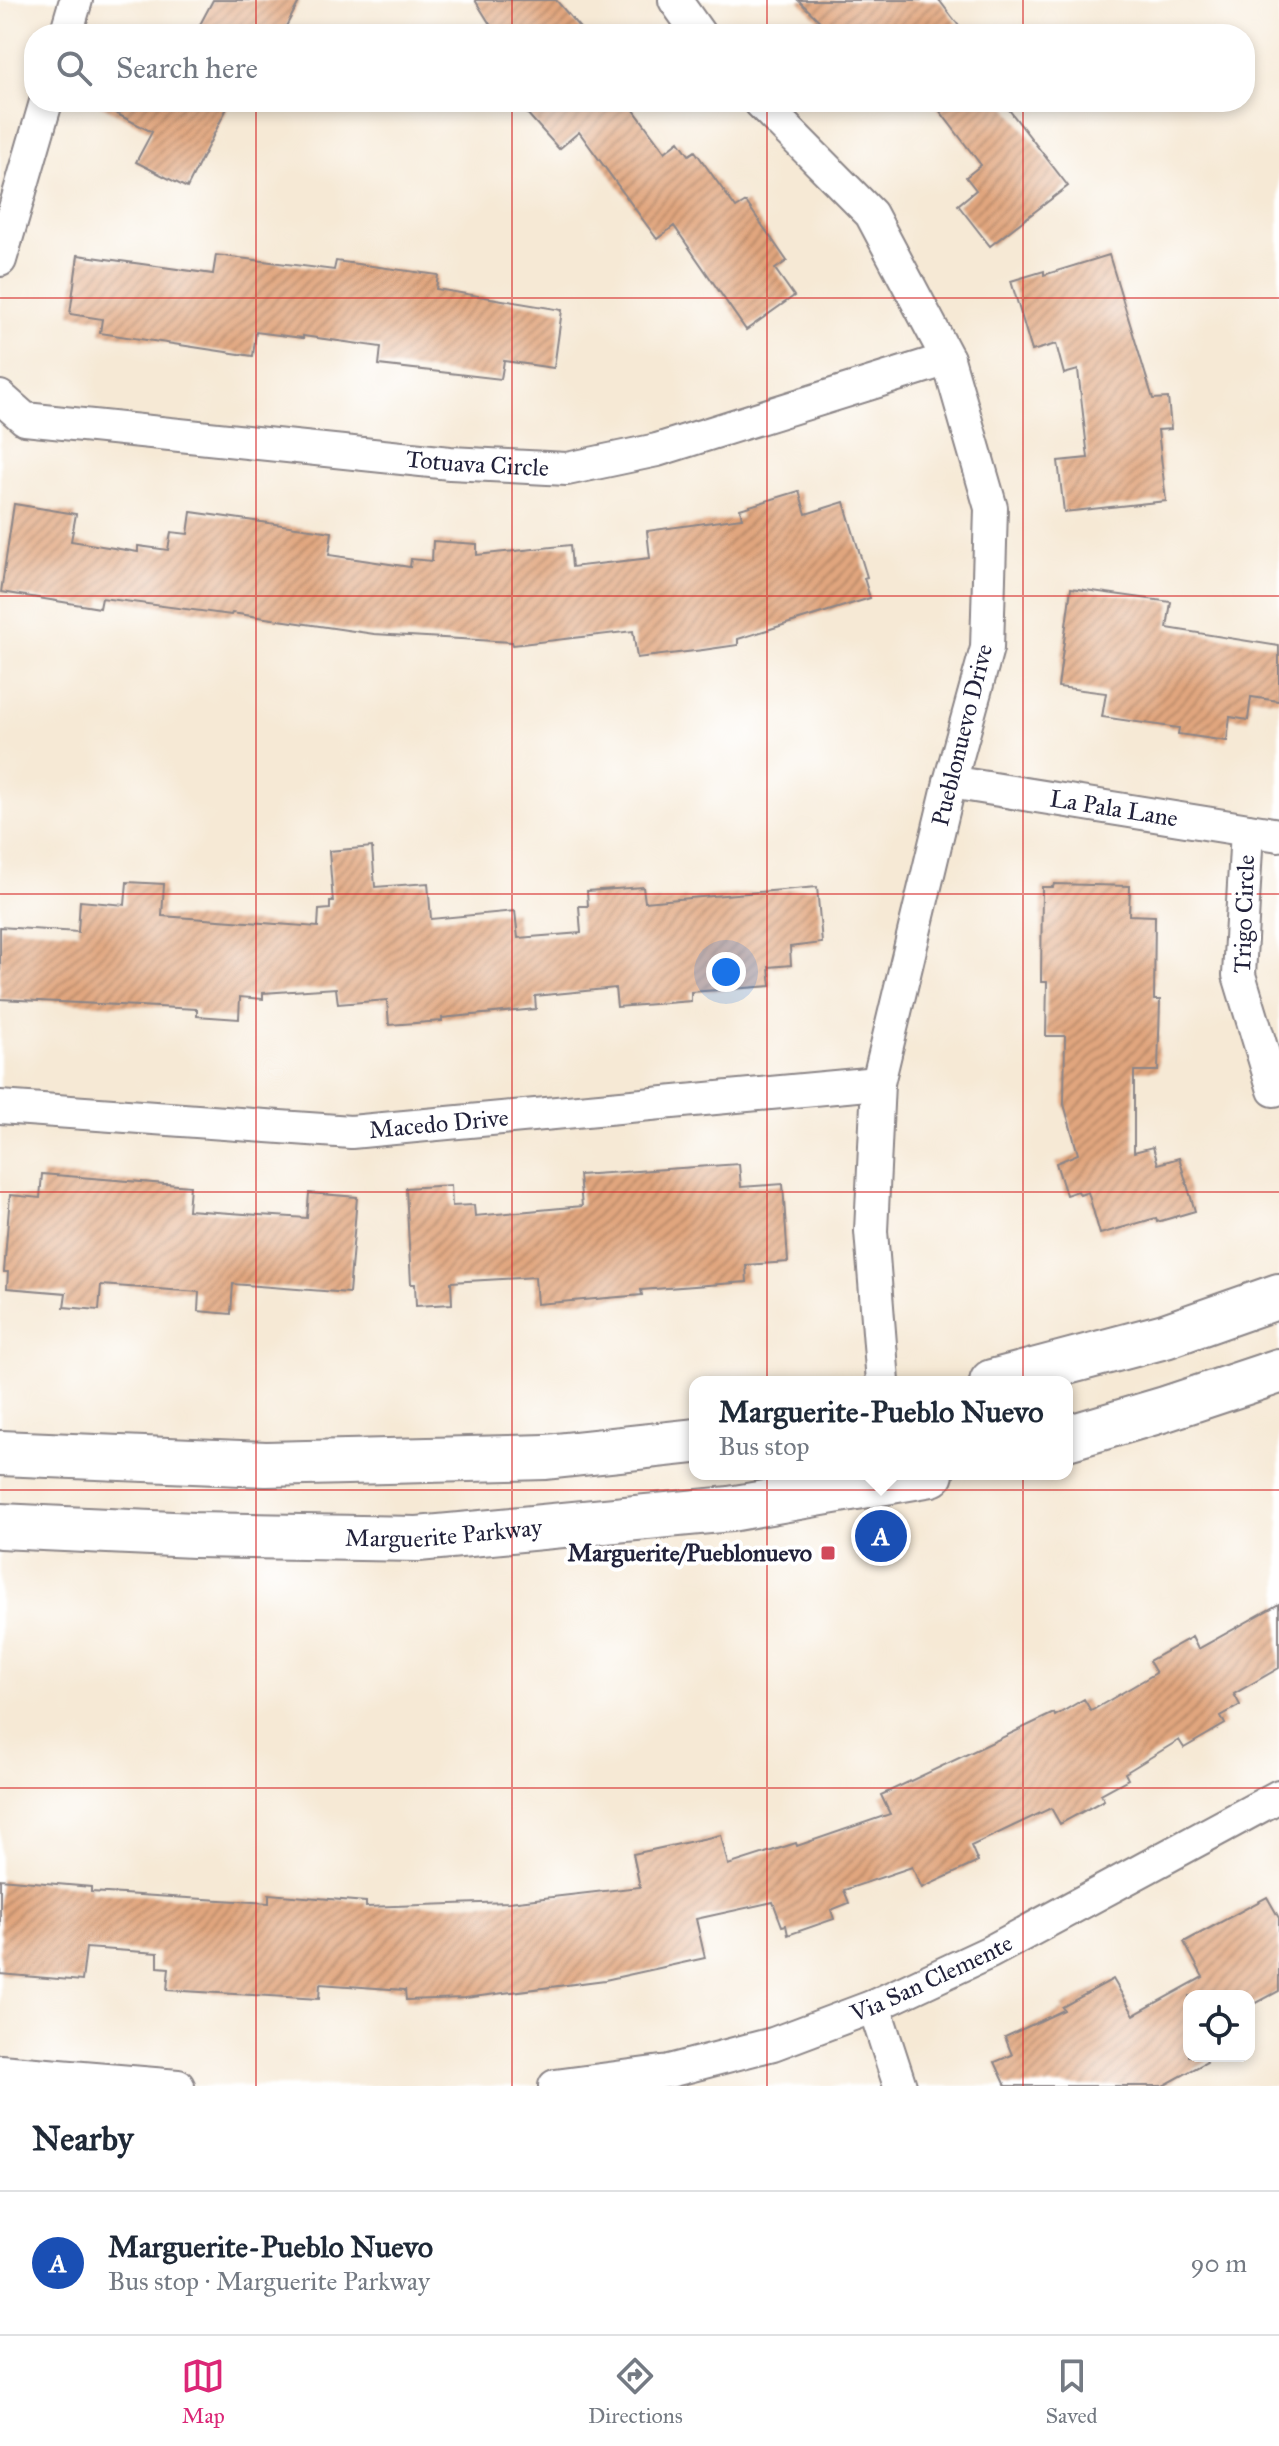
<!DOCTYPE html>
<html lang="en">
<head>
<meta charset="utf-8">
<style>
  :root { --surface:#fff; --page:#f6f6f7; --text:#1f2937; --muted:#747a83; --line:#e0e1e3; --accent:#db2777 }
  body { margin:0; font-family:"IM FELL Great Primer",serif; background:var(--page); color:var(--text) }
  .controls { position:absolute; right:24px; bottom:24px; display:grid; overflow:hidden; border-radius:16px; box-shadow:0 4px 12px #0003 }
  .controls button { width:72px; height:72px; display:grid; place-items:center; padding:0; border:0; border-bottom:2px solid var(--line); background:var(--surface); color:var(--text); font:40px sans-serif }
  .you { position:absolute; left:726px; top:972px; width:28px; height:28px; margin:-20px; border:6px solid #fff; border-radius:50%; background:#1a73e8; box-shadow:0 0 0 12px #1a73e833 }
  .badge { display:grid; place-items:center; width:52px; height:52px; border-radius:50%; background:var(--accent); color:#fff; font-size:26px; font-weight:700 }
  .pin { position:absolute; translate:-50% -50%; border:4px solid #fff; box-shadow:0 2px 8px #0006 }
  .popup { position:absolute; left:689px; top:1376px; width:384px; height:104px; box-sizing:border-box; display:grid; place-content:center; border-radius:16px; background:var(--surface); filter:drop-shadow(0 2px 6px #0005); font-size:26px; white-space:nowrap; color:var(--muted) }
  .popup b { font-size:30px; color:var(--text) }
  .popup::after { content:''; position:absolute; left:50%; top:100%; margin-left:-16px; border:16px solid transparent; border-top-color:var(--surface) }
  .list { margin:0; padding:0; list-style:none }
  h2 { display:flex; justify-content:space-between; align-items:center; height:104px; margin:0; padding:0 32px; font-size:34px }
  h2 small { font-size:26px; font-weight:400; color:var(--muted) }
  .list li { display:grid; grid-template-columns:52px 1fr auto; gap:24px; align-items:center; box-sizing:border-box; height:144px; padding:0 32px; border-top:2px solid var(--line) }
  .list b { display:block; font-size:30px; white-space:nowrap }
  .list p { margin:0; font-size:26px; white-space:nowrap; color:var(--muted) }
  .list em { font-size:26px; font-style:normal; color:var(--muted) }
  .icon { flex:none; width:44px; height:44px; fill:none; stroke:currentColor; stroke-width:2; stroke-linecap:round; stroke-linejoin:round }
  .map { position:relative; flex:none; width:1279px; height:2086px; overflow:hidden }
  .search { position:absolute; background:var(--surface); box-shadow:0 4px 12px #0003; left:24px; right:24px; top:24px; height:88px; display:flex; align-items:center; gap:20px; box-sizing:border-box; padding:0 28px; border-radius:32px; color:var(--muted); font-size:30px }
  .sheet { height:248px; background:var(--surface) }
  nav { display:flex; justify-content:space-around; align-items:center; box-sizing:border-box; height:112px; border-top:2px solid var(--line); background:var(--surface); font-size:22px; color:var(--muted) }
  nav a { display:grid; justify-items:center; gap:4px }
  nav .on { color:var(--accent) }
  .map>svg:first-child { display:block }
  .building { fill:url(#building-hatch) }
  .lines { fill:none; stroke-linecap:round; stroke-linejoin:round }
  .street-casing { stroke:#8c8688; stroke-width:36 }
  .primary-casing { stroke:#8c8688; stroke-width:48 }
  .street { stroke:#fff; stroke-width:32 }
  .primary { stroke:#fff; stroke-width:44 }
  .grid { fill:none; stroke:#d62828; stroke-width:2; stroke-opacity:0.55 }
  .poi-dot { fill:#d1495b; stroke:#fff; stroke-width:3 }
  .labels { text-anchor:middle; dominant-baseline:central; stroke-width:8; stroke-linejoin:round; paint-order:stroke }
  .street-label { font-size:24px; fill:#22223b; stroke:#fff }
  .poi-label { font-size:24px; font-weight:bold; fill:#22223b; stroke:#fff; text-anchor:end }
</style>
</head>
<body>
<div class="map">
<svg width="1279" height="2086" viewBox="0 0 1279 2086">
  <defs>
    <pattern id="building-hatch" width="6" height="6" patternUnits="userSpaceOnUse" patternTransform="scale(2)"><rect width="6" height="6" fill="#e1a67e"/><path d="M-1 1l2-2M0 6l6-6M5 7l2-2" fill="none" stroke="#b68768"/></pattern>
  </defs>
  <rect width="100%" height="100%" fill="#fff"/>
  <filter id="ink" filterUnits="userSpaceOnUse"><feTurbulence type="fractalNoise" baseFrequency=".0125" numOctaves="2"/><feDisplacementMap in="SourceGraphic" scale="16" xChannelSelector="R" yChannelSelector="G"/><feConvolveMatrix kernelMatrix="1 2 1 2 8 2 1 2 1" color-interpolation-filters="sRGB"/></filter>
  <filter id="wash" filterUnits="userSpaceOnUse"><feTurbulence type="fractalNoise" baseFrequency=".006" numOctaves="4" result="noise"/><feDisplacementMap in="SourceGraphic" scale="32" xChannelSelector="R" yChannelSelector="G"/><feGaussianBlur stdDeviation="1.8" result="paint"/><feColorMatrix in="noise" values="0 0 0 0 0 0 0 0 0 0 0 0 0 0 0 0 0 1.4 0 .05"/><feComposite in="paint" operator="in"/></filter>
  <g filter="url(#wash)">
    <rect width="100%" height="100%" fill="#f6e9d5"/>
    <g id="blocks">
      <!-- building -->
      <path class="building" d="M213,0h87l-18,34h-87z
        M475,0h81l29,34h-89z
        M798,0h141l26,34h-132z
        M94,102h136l-43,86 -51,-26 16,-30z
        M517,102h111l37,50 14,-11 10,14 6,-4 41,57 10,-6 41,59 -12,8 19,27 -48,34 -72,-104 -17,13 -78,-107 -20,17z
        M933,102h70l65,84 -78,60 -32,-41 18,-15 -10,-13 15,-12z
        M78,255l135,19 3,-19 118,15 2,-9 102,14 -2,14 126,21 -8,58 -50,-7 -3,18 -122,-14 2,-18 -78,-11v2l-47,-6 -3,24 -153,-23 2,-14 -32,-5z
        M1109,255l44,144 15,-1 3,31 -13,1 8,71 -102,11 -6,-51 30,-3 -10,-88 -14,4 -8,-30 -24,7 -21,-70 33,-10v4z
        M799,491l7,23 38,-12 23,75 -3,1 6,20 -132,41v6l-35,5 -66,8 -4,-27 -120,14 -1,-3 -138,-8 -142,-21 -1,2 -129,-17 -2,10 -99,-16 13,-88 62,10 -5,27 67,11v-6l30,4 3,-18 17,2 3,-22 141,20 -3,23 81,12 1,-8 21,2 1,-20 44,3v11l93,-10 2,22 78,-9 -3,-27 95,-13 -2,-9z
        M1071,588l100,14 -4,26 112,18v55l-28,-4 -3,23 -18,-3 -3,24 -49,-7 1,-6 -77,-11 4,-24 -48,-6z
        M372,847l3,40 53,-4 3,36 84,-8 3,27 63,-5 -2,-27h9l-1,-15 56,-4 2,15 172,-15 5,56 -32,4 1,18 -22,2 2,19 -80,6v9l-74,6 -2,-19 -80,8 1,13 -94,9v3l-53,4 -2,-25 -49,4 -2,-16 -73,5v6l-23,-2 -1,22 -42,-3v-7l-197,-10v-72l78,5 2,-31 45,4 2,-23 37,2 -2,32 156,11 1,-17 11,-1v-7h3l-4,-51z
        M1054,884l76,2 -1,29 26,1 -1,84h6l-2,71h-24v81l19,-5 5,17 21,-6 16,53 -38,11 -1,-4 -56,16 -12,-42 -8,3 -2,-4 -12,4 -10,-32 22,-9 -14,-50 1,-68h-19l1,-54h-6l1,-95h11z
        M739,1164l2,23 42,-3 5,78 -42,3 1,17 -106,8 1,5 -105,9 -2,-27 -84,5 1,22 -36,2 -1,-22h-4l-5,-96 45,-3 1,21 22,-1 1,11 107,-10 -3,-31z
        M42,1174l148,12 -2,24 71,5 48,3 2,-25 48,4 -8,96 -116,-9 -2,30 -33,-3 1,-19 -98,-7 -2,25 -35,-3 2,-14 -59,-5 1,-16h-4l6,-77 30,3z
        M1279,1604v64l-45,26 6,11 -19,11 4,8 -41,24 -5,-8 -54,33 3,6 -27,15 3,6 -44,24 -9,-16 -80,38 7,16 -56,26 -10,-21 -68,23 5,13 -18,7 3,9 -46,16 -2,-10 -4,1 -9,-24 -77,17 9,39 -100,22 -140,18 -59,2 -1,-10 -85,-6 -1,15 -152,-9 2,-22 -11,-1v-14l-72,-5 -4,33 -82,-7v-95l91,8v5l178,11v-9l97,8v5l143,-5 131,-15 -7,-33 88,-19 7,30 68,-22 1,3 93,-32 -9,-19 173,-82 1,3 29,-17 7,12 65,-38 -7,-12 43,-24 6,12z
        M1267,1897l12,21v73l-30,16v-11h-60v60h14l4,6 -44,24h-157l-11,-24 17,-7 -7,-18 59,-27 -2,-3 51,-28 21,36 69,-38 -19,-35z"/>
    </g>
  </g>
  <g filter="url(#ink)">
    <use href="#blocks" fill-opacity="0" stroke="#8c8688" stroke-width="2"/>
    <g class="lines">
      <defs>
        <g id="street">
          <path d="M675,0l24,34"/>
          <path d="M66,34l10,-34"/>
          <path d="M760,102l111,112 77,145 43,149 -4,140 -37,134 -72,301 -7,148 12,151"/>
          <path d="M0,260l46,-158"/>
          <path id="s1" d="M0,397l25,22 425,44 117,6 90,-19 291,-91"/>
          <path id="s2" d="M950,782l329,53"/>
          <path d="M1247,830l-8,145 35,115"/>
          <path id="s3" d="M0,1107l351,25 527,-49"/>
          <path d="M874,2006l26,80"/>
          <path d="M0,2071l178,15"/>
          <path id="s4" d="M555,2086l114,-15 104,-27 101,-38 116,-54 289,-156"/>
        </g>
        <g id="primary">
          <path d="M992,1382l173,-46 114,-40"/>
          <path d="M1067,1438l98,-29 114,-38"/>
          <path d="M0,1453l266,11 280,-7 149,-16"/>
          <path id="s5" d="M0,1526l194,9 224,4 312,-30 201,-35"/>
        </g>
      </defs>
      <!-- street casing -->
      <use href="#street" class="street-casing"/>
      <!-- primary casing -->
      <use href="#primary" class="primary-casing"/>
      <!-- street -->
      <use href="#street" class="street"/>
      <!-- primary -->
      <use href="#primary" class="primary"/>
    </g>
  </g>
  <!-- grid -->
  <path class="grid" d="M256,0v34M512,0v34M767,0v34M1023,0v34M256,102v1984M512,102v1984M767,102v1984M1023,102v1984M0,298h1279M0,596h1279M0,894h1279M0,1192h1279M0,1490h1279M0,1788h1279"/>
  <!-- markers -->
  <rect class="poi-dot" x="820" y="1545" width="16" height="16" rx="4"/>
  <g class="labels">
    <!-- street labels -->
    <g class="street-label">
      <text stroke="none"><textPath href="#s1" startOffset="488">Totuava Circle</textPath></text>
      <text transform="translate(962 735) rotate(-76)">Pueblonuevo Drive</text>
      <text stroke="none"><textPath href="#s2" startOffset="166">La Pala Lane</textPath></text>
      <text transform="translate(1244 914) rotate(-88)">Trigo Circle</text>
      <text stroke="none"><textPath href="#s3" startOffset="440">Macedo Drive</textPath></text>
      <text stroke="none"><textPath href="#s5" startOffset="444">Marguerite Parkway</textPath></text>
      <text stroke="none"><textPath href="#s4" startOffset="394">Via San Clemente</textPath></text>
    </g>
    <!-- poi labels -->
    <g class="poi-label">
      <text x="812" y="1553">Marguerite/Pueblonuevo</text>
    </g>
  </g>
</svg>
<div class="controls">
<button><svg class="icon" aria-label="locate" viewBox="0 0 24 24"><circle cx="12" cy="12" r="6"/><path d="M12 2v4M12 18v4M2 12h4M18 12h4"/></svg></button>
</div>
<div class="you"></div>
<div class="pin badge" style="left:881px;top:1536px;background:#1a4fb4">A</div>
<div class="popup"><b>Marguerite-Pueblo Nuevo</b>Bus stop</div>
<div class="search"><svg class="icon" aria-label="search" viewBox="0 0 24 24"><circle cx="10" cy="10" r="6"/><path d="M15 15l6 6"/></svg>Search here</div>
</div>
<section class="sheet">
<h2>Nearby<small></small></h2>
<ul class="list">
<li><span class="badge" style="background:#1a4fb4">A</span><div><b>Marguerite-Pueblo Nuevo</b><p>Bus stop · Marguerite Parkway</p></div><em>90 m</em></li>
</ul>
</section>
<nav>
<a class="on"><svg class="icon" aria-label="map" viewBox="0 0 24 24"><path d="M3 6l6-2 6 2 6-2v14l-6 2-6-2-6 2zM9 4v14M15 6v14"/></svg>Map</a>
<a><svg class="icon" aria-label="directions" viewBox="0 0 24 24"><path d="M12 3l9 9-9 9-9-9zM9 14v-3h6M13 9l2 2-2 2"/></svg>Directions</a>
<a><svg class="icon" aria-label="saved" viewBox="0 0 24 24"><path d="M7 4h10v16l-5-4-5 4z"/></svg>Saved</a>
</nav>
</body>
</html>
